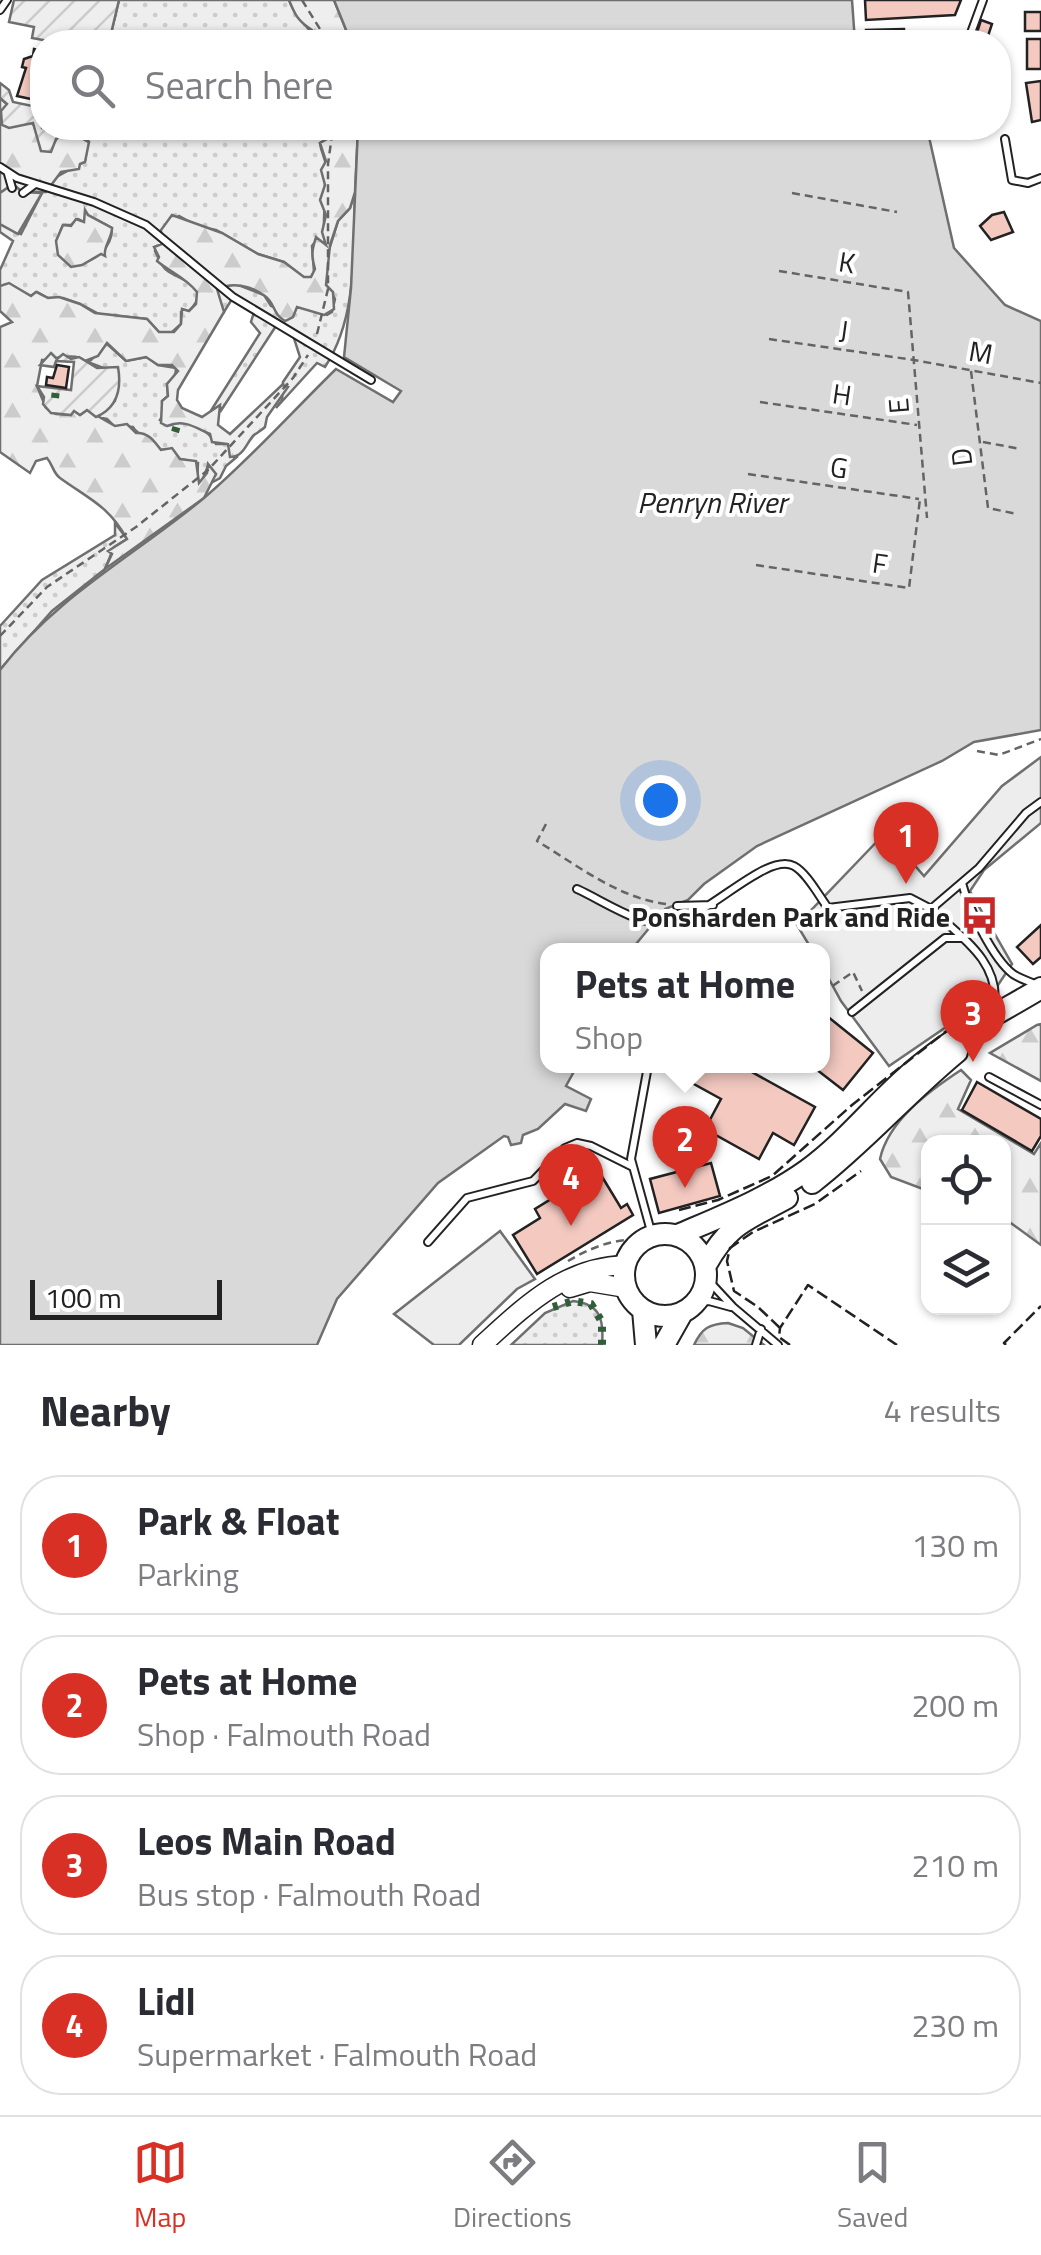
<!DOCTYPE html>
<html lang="en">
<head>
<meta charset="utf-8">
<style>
  :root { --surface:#fff; --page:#f7f7f7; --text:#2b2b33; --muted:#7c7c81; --line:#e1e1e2; --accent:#d93025 }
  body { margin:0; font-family:"Titillium Web",sans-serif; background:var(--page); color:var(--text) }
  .controls { position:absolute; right:30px; bottom:30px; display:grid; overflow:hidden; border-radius:20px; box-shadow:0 2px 8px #0004 }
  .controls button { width:90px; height:90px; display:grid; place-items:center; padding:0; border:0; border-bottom:2px solid var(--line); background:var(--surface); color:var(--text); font:50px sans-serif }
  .scale { position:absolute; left:30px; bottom:25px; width:192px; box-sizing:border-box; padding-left:10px; border:5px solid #222; border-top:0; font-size:28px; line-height:35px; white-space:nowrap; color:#222; -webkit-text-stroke:8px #fff; paint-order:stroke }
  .you { position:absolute; left:660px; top:800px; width:35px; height:35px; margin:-25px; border:8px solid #fff; border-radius:50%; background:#1a73e8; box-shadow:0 0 0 15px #1a73e833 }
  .badge { display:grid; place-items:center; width:65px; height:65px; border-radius:50%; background:var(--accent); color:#fff; font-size:32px; font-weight:700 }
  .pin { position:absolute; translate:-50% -82px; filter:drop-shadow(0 2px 5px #0008) }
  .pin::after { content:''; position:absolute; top:52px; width:35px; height:30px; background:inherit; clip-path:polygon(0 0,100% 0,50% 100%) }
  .popup { position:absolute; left:540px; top:943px; width:290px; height:130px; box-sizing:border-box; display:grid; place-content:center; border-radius:20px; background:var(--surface); filter:drop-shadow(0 2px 8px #0005); font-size:32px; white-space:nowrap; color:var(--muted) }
  .popup b { font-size:38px; color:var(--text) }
  .popup::after { content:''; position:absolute; left:50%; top:100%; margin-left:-20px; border:20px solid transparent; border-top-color:var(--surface) }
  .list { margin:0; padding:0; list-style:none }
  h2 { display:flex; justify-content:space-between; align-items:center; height:130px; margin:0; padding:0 40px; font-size:42px }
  h2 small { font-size:32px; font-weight:400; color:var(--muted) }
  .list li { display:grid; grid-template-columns:65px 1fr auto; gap:30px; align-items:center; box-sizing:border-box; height:140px; margin:0 20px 20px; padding:0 20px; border:2px solid var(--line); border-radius:40px }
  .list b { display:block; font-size:38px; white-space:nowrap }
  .list p { margin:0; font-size:32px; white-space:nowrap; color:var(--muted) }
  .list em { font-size:32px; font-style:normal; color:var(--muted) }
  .icon { flex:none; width:55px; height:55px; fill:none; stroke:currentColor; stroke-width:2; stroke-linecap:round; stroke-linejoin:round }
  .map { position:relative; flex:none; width:1041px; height:1345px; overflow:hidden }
  .search { position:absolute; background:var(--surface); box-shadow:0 2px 8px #0004; left:30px; right:30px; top:30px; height:110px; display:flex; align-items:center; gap:25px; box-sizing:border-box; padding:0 35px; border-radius:40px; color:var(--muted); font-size:38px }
  .sheet { height:770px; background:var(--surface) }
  nav { display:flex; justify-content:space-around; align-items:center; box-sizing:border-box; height:140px; border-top:2px solid var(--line); background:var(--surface); font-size:28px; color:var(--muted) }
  nav a { display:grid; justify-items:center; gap:5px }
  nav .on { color:var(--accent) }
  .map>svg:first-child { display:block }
  .grass { fill:url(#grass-dots); stroke:#6f6f6f; stroke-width:2.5; fill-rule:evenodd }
  .forest { fill:url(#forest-firs); stroke:#6f6f6f; stroke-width:2.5 }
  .garden { fill:url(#garden-furrows); stroke:#6f6f6f; stroke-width:2.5 }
  .parking { fill:#ededed; stroke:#6f6f6f; stroke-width:2.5 }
  .water { fill:#d9d9d9; stroke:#6f6f6f; stroke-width:2.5 }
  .building { fill:#f3c9c0; stroke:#222; stroke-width:2.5 }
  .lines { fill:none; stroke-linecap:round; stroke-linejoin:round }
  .service-casing { stroke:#222; stroke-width:10 }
  .secondary-casing { stroke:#222; stroke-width:21 }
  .trunk-casing { stroke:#222; stroke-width:24 }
  .path { stroke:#646464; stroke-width:2.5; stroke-dasharray:8 5; stroke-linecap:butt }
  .service { stroke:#fff; stroke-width:6 }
  .secondary { stroke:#fff; stroke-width:18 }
  .trunk { stroke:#fff; stroke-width:20 }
  .hedge { stroke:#2f5e38; stroke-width:8; stroke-dasharray:5 8; stroke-linecap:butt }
  .fence { stroke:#222; stroke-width:2.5; stroke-dasharray:12 5; stroke-linecap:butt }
  .labels { text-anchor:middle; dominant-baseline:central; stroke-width:8; stroke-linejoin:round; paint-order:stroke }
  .street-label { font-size:28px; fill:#222; stroke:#fff }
  .poi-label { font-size:28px; font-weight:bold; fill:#222; stroke:#fff; text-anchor:end }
  .water-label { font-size:30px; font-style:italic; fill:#222; stroke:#fff }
</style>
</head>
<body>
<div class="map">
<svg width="1041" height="1345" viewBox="0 0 1041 1345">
  <defs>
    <pattern id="grass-dots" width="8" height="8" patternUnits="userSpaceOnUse" patternTransform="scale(2.5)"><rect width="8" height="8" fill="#eee"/><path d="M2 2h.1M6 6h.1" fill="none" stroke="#ccc" stroke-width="1.8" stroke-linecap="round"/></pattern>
    <pattern id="forest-firs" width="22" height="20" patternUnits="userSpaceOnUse" patternTransform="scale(2.5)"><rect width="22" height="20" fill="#eee"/><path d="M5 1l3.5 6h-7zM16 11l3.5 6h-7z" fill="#ccc"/></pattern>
    <pattern id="garden-furrows" width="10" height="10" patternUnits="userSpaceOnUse" patternTransform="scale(2.5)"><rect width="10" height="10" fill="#eee"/><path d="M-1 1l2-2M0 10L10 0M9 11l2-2" fill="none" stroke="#ccc"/></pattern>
  </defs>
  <rect width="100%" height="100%" fill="#fff"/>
  <!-- grass -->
  <path class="grass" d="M119,0h170c5,16 21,26 27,42h-207z
    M90,128h247l-3,7 -14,8c1,9 5,14 6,23 1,28 -5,54 0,81l-10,-6 -4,5 2,26 -3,5 -7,1 -20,-16 -26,-8 -42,-24 -17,-3 -20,-11 -12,8 -5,20 -7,7c4,8 6,16 14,21 16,9 43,16 20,39l-8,1v12l-10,9 -12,-1 -12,-13 -48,-5 -19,-10 -17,-6h-15l-11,-6 -6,4 -14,-7 -17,-3v-16l13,-29 -13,-9v-8l21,10 21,-41 11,-14 32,-18zM88,215l24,13c0,43 -75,51 -49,-3h8l7,-6 6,3z
    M355,192c-2,58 3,125 -30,175l-8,-4 -41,45 6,-8 1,-18 17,-25 -7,-22 -17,-9 -56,86 1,-4 -9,1 48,-76 -9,-11 3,-10 -22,-13 -8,13 -9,-23 21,-5 28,11 7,11 23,7v-5l7,-2 26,9 5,-3 3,-13 -9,-14 -1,-22 13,-42 12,-13z
    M106,343l20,18 21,-4 11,8 18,3 -1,10 -8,6 1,12 -6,5 1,14 -3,5 11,5c15,-8 38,5 45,19h12l6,14 4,-2 -12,10 -6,12 -9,5v-15l-3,-2 -6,15 -5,1 1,-19 -18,-4 -14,-10 -5,1c-9,-12 -23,-14 -28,-23l-19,-1 -7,-7 -11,-2 19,-16 2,-33 -11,1 -21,-8 6,-1z
    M115,523l12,16 -13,8 -9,22 -53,42 -52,59v-44l42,-46 73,-45z
    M573,1301c28,3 31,19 29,44h-91l34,-32z"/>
  <!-- forest -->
  <path class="forest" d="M289,0h45l17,42h-35l-4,-12c-14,-9 -17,-15 -23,-30z
    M0,98l7,6 6,21 20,-2 6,16 13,7 7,-11 10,-3 20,10 -4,20 -5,2 -1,5 -18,3 -15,20h-24l-9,-8 -13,9z
    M337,128h21l-3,64 -5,16 -12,13 -8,24 -4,40 7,7 1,17 -10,6 -27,-8 -4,10 -8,4c-12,-6 -10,-18 -20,-25 -15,-11 -33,-14 -48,-7l7,23 -46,78 -1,10 5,8 20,9 18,-12 -2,20 12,9 52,-49 6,2 -21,30 -2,10c-3,3 -7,5 -11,8 -8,8 -10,22 -24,22l-2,-13 -16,-2 -2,-8c-16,-7 -26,-15 -43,-8l-6,-3 1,-22 6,-5 -1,-12 11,-13 -6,-6h-14l-12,-8 -20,4 -19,-18 -9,13 -13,5c-10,-9 -29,-2 -43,-1l-5,26 9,22 10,6 15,1 2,-5 7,5 7,-5 28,16 12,-2 9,9c12,-1 18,8 25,17l11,-2 8,11 16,2 3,22 8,-10 1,-9 8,10 -12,24 -99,71 7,-15 -4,-3 19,-12c-18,-33 -38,-40 -67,-61 -7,-5 -7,-13 -13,-20l-11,3 -6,12 -30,-21v-125l12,-5 -12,-11v-25l9,-3 22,13 5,-4 12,6 11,-1 21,7 15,9 52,6 12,13h15l7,-8 1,-15 7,2 7,-7 1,-12c-12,-15 -27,-20 -40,-31l2,-4 -5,-10 8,-3 -1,-14 11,-15 50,18 36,21 26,8 20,15h7l4,-8c-4,-14 -3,-19 1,-32l10,8 -4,-13 4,-17 -6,-15 5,-15 -4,-15 5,-9 -6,-18 14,-8z
    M85,210l3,5 24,13c0,10 -9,19 -7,28l-4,-2 -19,11 -11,2 -13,-12 -2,-14 7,-16 8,1 5,-7 8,3z
    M1041,1024v57l-51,-28 47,-28z
    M961,1070l10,10 -13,29 76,45 7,-11v102l-37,-27v-76h-76v49l-37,-14 -11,-18c8,-38 49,-68 81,-89z
    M728,1323l15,5 21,17h-70c8,-17 15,-21 34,-22z"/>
  <!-- garden -->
  <path class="garden" d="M14,0h105l-10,42h-55l-22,-4 2,-11 -25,-5z
    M0,83l9,7 4,12 29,6v20h48l-3,13 -11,-7 -13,-1 -7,6 -5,13 -10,-1 -8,-28 -24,5 -7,-3 -1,-14 6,-7 -7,-6z
    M51,353l6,6 6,-5 8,5 8,-2 18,11 21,-1c4,23 -1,41 -22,50l-9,-7 -7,5 -6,-4 -3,4 -20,-2 -8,-9 1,-7 -7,-11 34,4 3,-28 -18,-1 -2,6 -14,-2z"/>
  <!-- parking -->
  <path class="parking" d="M13,184l9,8 20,1 -24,41 -18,-10v-31z
    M1041,757v66l-57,47 -14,21 42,73 -22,33 -101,69 -48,-65 -18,-33 -1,-18h-10l-15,-25 89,-93 38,44 78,-90z
    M500,1231l35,48 -18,10 -58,56h-25l-40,-31z"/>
  <!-- water -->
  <path class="water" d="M334,0h518l3,42h-504z
    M358,128h569l27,120 51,57 36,16v409l-67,12 -32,19 -185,85 -53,38 -16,16 -23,9 -34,41h-83v116h29l-11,20 25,13 -5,12 -21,-7 -27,25 -15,6 -2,8 -10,2 -3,-8 -4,-1 -66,47 -101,116 -20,46h-317v-675c58,-75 134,-114 204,-172 47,-40 88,-86 132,-129l57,33 8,-11 -57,-34 7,-69z"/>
  <!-- building -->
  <path class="building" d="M865,0h96l-6,15 -89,5z
    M1025,12h16v19h-16z
    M981,20l11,4 -6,18h-12z
    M904,29l1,13h-39v-12z
    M1027,39h14v30h-14z
    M34,49l8,2 -2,50 -23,-5 9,-28 -4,-1 2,-8 9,-3z
    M1041,81v39l-9,2 -6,-39z
    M1004,212l9,20 -22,8 -11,-14 12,-11z
    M57,365l12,2 -3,21 -20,-3 1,-8 6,1z
    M1041,925v32l-8,7 -16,-17z
    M822,1012l51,41 -30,37 -31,-24h10z
    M661,1066h80l74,41 -21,38 -21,-12 -14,26 -54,-30 16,-30z
    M977,1082l64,37v17l-9,15 -70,-41z
    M711,1163l9,33 -61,17 -9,-34z
    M598,1170l23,38 6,-4 6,11 -96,59 -24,-39 27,-17 -5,-9z"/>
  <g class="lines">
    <defs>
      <path id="service" d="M0,10l7,-10
        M968,41l15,-41
        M1005,139l7,41 16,3 13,-5
        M0,167l17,11 77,24 52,23 87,72 138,83
        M8,174l4,14
        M23,193l12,-9
        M962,883c6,24 31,76 51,91 6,4 14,7 22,10
        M577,889c27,12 64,39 94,34 36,-5 96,-72 123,-57 13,7 25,30 34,42l82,-10 21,11
        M677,906l36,-1
        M994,1007c7,-45 -33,-70 -63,-98l48,-41 47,-55 15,-11
        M852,1012l93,-74h16
        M648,1066l-17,93 21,76
        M989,1077l52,28
        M428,1242l39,-44 66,-17 32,-33 12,-5 14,3 42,21
        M707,1279l26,28 45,38
        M697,1302l12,-1 22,6
        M756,1345l5,-16"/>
      <path id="secondary" d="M570,1288l20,-6 36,6
        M482,1345c43,-39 82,-78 143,-80"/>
      <path id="trunk" d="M812,1183c52,-40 94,-89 145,-131
        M624 1275a41 41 0 1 1 82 0a41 41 0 1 1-82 0Z
        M678,1235c44,-19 90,-37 129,-65 44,-32 75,-76 118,-109 36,-29 76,-49 116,-73
        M706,1265c23,-42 41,-45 81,-67
        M643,1310l3,35
        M664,1345l18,-32"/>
    </defs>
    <!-- service casing -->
    <use href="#service" class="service-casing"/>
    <!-- secondary casing -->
    <use href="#secondary" class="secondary-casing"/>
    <!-- trunk casing -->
    <use href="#trunk" class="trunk-casing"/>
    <!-- path -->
    <path class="path" d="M302,0l26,42
      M792,193l105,19
      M779,271l129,21 19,226
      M317,334l11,-45v-125l5,-36
      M769,339l145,21 127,23
      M971,371l17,137 29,6
      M760,402l157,23
      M983,442l38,7
      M748,474l171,25
      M756,565l153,23 11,-89
      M0,636l47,-49 89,-60 72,-57 85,-92 15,-23
      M977,751l22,4 42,-16
      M546,824l-9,17c40,24 81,57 129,63
      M822,993l31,-21 9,19
      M568,1261c20,-12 50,-25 74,-20"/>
    <!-- service -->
    <use href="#service" class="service"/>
    <!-- secondary -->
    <use href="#secondary" class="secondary"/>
    <!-- trunk -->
    <use href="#trunk" class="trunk"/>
    <!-- hedge -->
    <path class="hedge" d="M55,398l1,-8
      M175,432l3,-10
      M553,1307l20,-6 18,3 11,18v23"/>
    <!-- fence -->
    <path class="fence" d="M679,1210l39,-10 54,-24 80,-71 138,-108
      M780,1328l-22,-21 -24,-16 -7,-30 3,-13 23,-16 62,-28 46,-33
      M790,1345l-11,-8 1,-9 28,-43 89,60
      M1006,1345l-2,-2 37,-37"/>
  </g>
  <!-- icons -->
  <defs>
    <symbol id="bus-bare" viewBox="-9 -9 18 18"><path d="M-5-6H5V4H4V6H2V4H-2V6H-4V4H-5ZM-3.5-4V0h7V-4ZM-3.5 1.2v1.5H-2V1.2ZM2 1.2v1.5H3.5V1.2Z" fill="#c62828" stroke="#fff" stroke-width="2.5" paint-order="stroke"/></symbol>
  </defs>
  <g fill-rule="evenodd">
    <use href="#bus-bare" x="952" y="888" width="55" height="55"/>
  </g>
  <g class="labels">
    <!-- street labels -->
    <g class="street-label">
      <text transform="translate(847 262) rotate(9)">K</text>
      <text transform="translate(844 330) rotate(8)">J</text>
      <text transform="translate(981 352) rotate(10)">M</text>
      <text transform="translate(842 394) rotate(8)">H</text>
      <text transform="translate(898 406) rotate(-95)">E</text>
      <text transform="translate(961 457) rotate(-97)">D</text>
      <text transform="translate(839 467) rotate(8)">G</text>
      <text transform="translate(880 563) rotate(8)">F</text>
    </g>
    <!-- poi labels -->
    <g class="poi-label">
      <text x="950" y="916">Ponsharden Park and Ride</text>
    </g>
    <!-- water labels -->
    <g class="water-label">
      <text x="712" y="502">Penryn River</text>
    </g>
  </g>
</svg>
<div class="controls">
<button><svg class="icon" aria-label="locate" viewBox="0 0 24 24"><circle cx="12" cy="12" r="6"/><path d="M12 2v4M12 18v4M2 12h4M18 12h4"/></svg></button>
<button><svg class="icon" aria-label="layers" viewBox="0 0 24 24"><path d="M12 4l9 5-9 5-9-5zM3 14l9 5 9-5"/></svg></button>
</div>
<div class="scale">100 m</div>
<div class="you"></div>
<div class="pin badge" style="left:906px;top:884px">1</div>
<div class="pin badge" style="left:685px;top:1188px">2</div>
<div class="popup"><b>Pets at Home</b>Shop</div>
<div class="pin badge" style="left:973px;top:1062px">3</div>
<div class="pin badge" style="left:571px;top:1226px">4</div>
<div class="search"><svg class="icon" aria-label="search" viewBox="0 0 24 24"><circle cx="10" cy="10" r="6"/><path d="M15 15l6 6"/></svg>Search here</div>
</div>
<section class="sheet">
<h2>Nearby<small>4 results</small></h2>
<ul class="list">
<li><span class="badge">1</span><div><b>Park &amp; Float</b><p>Parking</p></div><em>130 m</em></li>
<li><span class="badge">2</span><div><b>Pets at Home</b><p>Shop · Falmouth Road</p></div><em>200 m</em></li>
<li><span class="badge">3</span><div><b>Leos Main Road</b><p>Bus stop · Falmouth Road</p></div><em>210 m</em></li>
<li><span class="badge">4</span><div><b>Lidl</b><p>Supermarket · Falmouth Road</p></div><em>230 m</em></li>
</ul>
</section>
<nav>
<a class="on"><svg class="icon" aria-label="map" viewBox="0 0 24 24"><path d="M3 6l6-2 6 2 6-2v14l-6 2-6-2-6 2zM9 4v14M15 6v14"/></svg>Map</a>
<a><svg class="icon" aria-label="directions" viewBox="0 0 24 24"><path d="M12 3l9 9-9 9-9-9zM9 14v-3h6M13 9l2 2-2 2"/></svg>Directions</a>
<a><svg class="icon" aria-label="saved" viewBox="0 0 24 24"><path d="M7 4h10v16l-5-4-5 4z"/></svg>Saved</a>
</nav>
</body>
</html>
